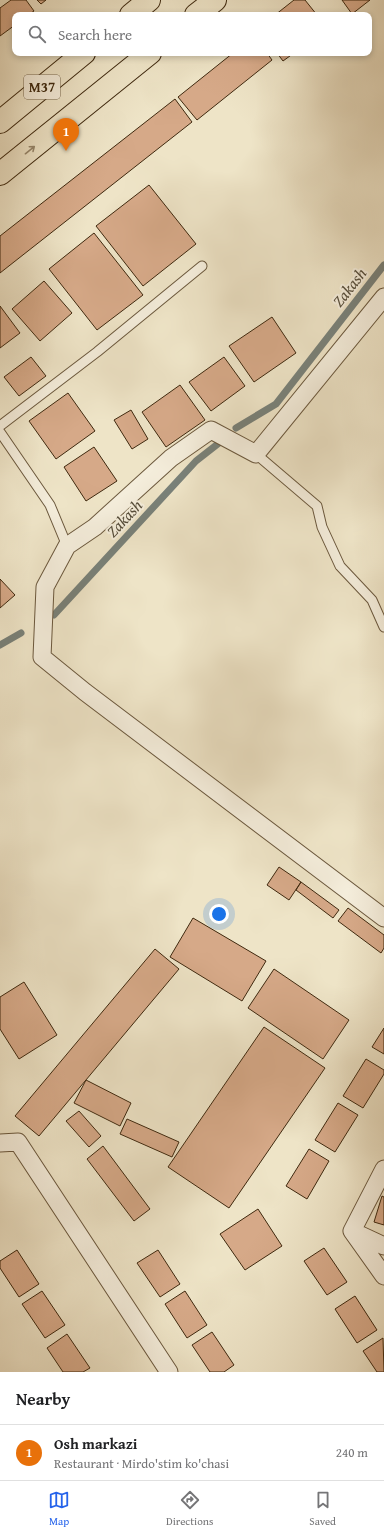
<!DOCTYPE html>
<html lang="en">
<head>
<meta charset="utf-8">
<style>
  :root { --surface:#fff; --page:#f2f2f2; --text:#202124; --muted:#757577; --line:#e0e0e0; --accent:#2563eb }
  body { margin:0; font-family:"Gentium Book Plus",serif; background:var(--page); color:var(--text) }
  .you { position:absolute; left:219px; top:914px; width:14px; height:14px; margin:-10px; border:3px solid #fff; border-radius:50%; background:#1a73e8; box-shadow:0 0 0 6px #1a73e833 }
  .badge { display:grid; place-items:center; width:26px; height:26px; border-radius:50%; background:var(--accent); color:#fff; font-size:13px; font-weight:700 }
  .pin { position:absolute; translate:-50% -33px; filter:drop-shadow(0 1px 2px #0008) }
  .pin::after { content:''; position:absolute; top:21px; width:14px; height:12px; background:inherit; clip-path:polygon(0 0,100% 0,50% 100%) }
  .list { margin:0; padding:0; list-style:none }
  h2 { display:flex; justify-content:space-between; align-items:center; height:52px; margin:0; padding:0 16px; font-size:17px }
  h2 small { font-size:13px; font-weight:400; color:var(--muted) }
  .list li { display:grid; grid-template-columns:26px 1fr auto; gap:12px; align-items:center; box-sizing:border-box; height:56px; padding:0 16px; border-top:1px solid var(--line) }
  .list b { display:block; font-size:15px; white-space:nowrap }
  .list p { margin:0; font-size:13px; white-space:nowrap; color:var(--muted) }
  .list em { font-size:13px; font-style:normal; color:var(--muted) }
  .icon { flex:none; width:22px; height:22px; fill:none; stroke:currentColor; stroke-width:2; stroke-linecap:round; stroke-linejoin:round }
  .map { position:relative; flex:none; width:384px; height:1372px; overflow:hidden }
  .search { position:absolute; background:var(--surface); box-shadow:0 2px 6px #0003; left:12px; right:12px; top:12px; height:44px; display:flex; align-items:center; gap:10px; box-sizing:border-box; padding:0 14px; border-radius:8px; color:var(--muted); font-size:15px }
  .sheet { height:108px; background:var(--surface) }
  nav { display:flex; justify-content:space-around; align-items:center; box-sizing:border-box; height:56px; border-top:1px solid var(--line); background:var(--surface); font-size:11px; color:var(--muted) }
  nav a { display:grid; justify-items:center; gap:2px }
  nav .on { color:var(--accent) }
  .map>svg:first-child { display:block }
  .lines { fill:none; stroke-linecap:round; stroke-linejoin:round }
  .stream { stroke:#798179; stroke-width:7 }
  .building { fill:#d6a988; stroke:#3f290f }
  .lane-casing { stroke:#6b583d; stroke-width:11 }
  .street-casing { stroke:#6b583d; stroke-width:19 }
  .primary-casing { stroke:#3f290f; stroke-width:24 }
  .lane { stroke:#f4eddb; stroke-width:9 }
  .street { stroke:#f4eddb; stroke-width:17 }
  .primary { stroke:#eee4c7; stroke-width:22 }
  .oneway { stroke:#96866b }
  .labels { text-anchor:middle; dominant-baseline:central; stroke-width:4; stroke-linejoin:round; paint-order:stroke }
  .shield { fill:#f4eddb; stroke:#75644c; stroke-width:1 }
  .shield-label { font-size:14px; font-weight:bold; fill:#3f290f }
  .water-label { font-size:16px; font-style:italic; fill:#574e3b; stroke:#f4eddb }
</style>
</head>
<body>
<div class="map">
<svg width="384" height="1372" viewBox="0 0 384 1372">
  <rect width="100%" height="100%" fill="#eee4c7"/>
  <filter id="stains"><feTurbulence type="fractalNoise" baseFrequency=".005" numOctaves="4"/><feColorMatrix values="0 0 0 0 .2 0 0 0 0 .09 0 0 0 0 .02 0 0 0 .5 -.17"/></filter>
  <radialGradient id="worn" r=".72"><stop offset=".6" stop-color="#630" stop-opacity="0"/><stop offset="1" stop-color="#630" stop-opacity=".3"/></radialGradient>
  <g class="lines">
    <!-- stream -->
    <path class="stream" d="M236,428l40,-24 108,-139
      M54,615l142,-154 23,-18
      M0,645l21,-12"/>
  </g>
  <!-- building -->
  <path class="building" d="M11,0h15l8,11 -6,4h-13v10l-15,11v-28z
    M37,0h9l-5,4z
    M294,0h11l12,15h-42z
    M342,0h28l-18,14z
    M233,53h34l5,7 -75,60 -19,-23z
    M277,53h17l-11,8z
    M175,99l17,23 -192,151v-37z
    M149,185l47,59 -53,42 -47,-60z
    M94,233l49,62 -46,35 -48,-61z
    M44,281l28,32 -32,28 -28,-32z
    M0,306l20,27 -20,15z
    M272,317l24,36 -42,29 -25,-36z
    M31,357l15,19 -27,20 -15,-19z
    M224,357l21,29 -34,25 -22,-29z
    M180,385l25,35 -39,27 -24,-35z
    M68,393l27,38 -39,28 -27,-38z
    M131,410l17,29 -16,10 -18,-29z
    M94,447l23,34 -31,20 -22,-34z
    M0,579l15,16 -15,13z
    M279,867l22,15 -12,18 -22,-15z
    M301,882l38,28 -6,8 -37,-28z
    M348,908l36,27v13l-3,5 -43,-32z
    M193,918l73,43 -24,40 -72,-44z
    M155,949l24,20 -140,167 -24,-20z
    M274,969l75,51 -26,39 -75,-51z
    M24,982l33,53 -38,24 -19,-30v-32z
    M264,1027l61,41 -96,140 -61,-41z
    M384,1028v26l-12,-7z
    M366,1059l18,11v4l-21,34 -20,-12z
    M86,1080l45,23 -11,23 -46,-23z
    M338,1103l20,12 -23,37 -20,-12z
    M79,1111l22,25 -12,11 -23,-26z
    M127,1119l52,23 -7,15 -52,-23z
    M103,1146l47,63 -16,12 -47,-62z
    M309,1149l20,12 -22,38 -21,-13z
    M382,1196l2,1v28l-10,-3z
    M258,1209l24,37 -37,24 -25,-36z
    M324,1248l23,34 -20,13 -23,-34z
    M17,1250l22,34 -20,13 -19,-29v-7z
    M158,1250l22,34 -20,13 -23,-34z
    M42,1291l23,34 -20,13 -23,-34z
    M185,1291l22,34 -20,13 -22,-34z
    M355,1296l22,34 -20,13 -22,-34z
    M212,1332l22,33 -10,7h-14l-18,-27z
    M67,1334l23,34 -7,4h-20l-16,-24z
    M383,1338l1,34h-7l-14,-21z"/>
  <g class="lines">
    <defs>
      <path id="lane" d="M0,426l97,-74 105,-86
        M0,432l50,73 17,41
        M256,454l61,52 5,21 18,39 32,34 12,27"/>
      <path id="street" d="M384,297l-128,157 -45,-24 -40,28 -76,69 -28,19 -22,41 -3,70 43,35 299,226
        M0,1143l18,-1 151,230
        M384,1169l-32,62 32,45
        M352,1231l32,15"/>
      <path id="primary" d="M131,15l18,-15
        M196,15l19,-15
        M0,122l84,-69
        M0,174l150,-121"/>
    </defs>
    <!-- lane casing -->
    <use href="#lane" class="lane-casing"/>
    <!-- street casing -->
    <use href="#street" class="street-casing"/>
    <!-- primary casing -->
    <use href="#primary" class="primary-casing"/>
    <!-- lane -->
    <use href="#lane" class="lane"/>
    <!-- street -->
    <use href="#street" class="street"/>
    <!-- primary -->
    <use href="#primary" class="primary"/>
  </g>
  <!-- one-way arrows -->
  <defs><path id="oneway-shaft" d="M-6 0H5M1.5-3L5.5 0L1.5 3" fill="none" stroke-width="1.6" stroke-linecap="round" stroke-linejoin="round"/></defs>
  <use class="oneway" href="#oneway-shaft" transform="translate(30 150) rotate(-39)"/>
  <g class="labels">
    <!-- shield labels -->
    <rect class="shield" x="24" y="75" width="36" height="24" rx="3"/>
    <g class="shield-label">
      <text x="42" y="87">M37</text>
    </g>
    <!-- water labels -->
    <g class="water-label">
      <text transform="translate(349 287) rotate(-52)">Zakash</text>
      <text transform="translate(124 518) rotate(-47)">Zakash</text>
    </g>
  </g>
  <rect width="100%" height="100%" filter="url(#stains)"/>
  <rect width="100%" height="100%" fill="url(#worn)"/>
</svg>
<div class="you"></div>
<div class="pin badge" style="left:66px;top:151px;background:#e8710a">1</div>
<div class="search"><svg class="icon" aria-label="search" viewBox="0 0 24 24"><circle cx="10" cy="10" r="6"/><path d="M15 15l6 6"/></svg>Search here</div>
</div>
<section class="sheet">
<h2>Nearby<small></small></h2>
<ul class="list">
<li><span class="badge" style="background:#e8710a">1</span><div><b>Osh markazi</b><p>Restaurant · Mirdo'stim ko'chasi</p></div><em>240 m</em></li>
</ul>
</section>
<nav>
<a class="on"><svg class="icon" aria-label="map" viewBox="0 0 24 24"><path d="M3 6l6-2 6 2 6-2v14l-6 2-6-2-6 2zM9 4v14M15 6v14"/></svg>Map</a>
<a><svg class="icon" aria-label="directions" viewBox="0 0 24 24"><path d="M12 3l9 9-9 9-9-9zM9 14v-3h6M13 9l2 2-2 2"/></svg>Directions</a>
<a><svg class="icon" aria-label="saved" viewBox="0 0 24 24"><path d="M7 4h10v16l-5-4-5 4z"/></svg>Saved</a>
</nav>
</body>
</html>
